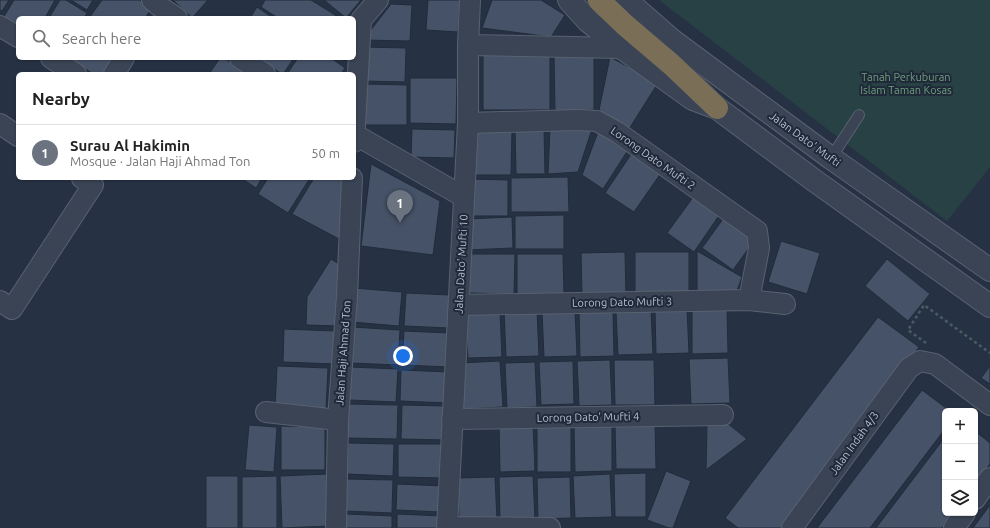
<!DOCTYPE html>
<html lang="en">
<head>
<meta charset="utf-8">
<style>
  :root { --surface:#fff; --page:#f6f6f6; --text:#222; --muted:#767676; --line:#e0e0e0; --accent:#d93025 }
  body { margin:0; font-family:Ubuntu,sans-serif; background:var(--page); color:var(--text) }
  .controls { position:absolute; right:12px; bottom:12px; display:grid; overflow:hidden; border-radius:6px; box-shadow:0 1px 3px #0004 }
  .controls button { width:36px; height:36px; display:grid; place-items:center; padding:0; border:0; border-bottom:1px solid var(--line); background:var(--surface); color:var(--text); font:20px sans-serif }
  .you { position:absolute; left:403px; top:356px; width:14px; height:14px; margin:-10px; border:3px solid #fff; border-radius:50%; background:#1a73e8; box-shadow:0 0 0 6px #1a73e833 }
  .badge { display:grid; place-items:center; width:26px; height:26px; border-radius:50%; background:var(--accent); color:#fff; font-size:13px; font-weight:700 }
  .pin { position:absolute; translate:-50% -33px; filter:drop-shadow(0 1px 2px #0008) }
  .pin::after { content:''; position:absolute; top:21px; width:14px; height:12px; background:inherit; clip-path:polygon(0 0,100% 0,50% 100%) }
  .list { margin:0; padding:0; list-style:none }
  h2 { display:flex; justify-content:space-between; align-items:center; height:52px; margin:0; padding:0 16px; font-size:17px }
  h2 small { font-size:13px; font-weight:400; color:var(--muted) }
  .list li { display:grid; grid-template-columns:26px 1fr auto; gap:12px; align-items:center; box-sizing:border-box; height:56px; padding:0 16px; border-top:1px solid var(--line) }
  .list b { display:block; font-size:15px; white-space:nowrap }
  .list p { margin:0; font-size:13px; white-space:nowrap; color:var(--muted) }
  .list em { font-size:13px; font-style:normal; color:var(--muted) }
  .icon { flex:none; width:22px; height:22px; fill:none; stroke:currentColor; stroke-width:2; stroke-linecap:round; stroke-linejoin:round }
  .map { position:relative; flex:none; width:990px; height:528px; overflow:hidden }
  .search { position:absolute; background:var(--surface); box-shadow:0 1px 3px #0004; left:16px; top:16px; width:340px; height:44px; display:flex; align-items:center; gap:10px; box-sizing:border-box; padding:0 14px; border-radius:6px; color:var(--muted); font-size:15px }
  .panel { position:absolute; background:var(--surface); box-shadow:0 1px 3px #0004; left:16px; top:72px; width:340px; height:108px; border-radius:6px }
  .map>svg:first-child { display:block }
  .green { fill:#284145 }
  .building { fill:#455267; stroke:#212b3b }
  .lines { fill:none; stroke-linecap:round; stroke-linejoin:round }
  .service-casing { stroke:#596271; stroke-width:12 }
  .minor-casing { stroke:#596271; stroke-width:22 }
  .tertiary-casing { stroke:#596271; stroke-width:24 }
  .motorway-casing { stroke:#454f5e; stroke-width:24 }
  .path { stroke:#475e61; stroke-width:2.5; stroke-dasharray:3 3; stroke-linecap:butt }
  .service { stroke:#3b4454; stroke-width:10 }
  .minor { stroke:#3b4454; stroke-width:20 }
  .tertiary { stroke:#3b4454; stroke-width:22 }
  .motorway { stroke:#7a6e57; stroke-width:22 }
  .labels { text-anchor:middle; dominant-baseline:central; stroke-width:4; stroke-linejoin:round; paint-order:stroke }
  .park-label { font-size:11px; fill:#6e9f7b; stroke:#1f2939 }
  .street-label { font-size:11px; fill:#b8bfcd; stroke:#1f2939 }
</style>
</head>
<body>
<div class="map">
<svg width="990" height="528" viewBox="0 0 990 528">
  <rect width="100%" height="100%" fill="#263244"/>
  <!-- green -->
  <path class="green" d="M659,0h331v167l-43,54z"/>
  <!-- building -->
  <path class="building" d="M0,0h9l-7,11 -2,-1z
    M14,0h41l-10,18h-27v9l-15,-9z
    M60,0h6l21,13 -3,5h-35z
    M71,0h22l-6,10z
    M102,0h38l12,8 -7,10h-56z
    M173,0h35l-16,18z
    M265,0h46l29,18h-62l-17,-11z
    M324,0h37l-15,18z
    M428,0h32l-2,32 -32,-2z
    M492,0h49l24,15 -14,22 -69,-9z
    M391,4l21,1 -2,36 -47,-1z
    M257,7l16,11h-23z
    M363,47l43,1 -1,34 -43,-1z
    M483,53l67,1v56h-67z
    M554,55h40v55l-39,1z
    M610,57l48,26 -29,46 -30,-19z
    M69,58h49l-11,16h-14z
    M220,58h4l26,16h-41z
    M257,58h37l-11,16h-1z
    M298,58h33l14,10 -4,6h-54z
    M410,78h47l-1,46 -46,-1z
    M364,84l43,1v40h-44z
    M544,128l1,46h-29l-1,-45z
    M550,128l42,1 -14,43 -30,2z
    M412,129l43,1 -1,28 -43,-1z
    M473,129h39l-1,46h-39z
    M598,132l32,15 -27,42 -21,-14z
    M634,150l29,20 -29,42 -29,-19z
    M371,164l69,37 -7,54 -72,-9z
    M568,177l1,35h-58v-34z
    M241,178h21l-6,10z
    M268,178h42l-22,35 -30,-19z
    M314,178h26l9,6 -10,55 -47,-25z
    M471,179l37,1v36h-37z
    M694,196l26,18 -26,38 -27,-19z
    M564,215v34h-49v-33z
    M512,217l1,31 -45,2 -1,-31z
    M723,219l31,22 -21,29 -31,-22z
    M781,241l39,12 -13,41 -39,-12z
    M697,251l45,26 -7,19 -38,1z
    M625,252l1,44h-44l-1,-43z
    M635,252h54v44h-54z
    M465,254h50l-1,40 -49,-1z
    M517,254h46l1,40 -47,1z
    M331,259l8,5 -1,62 -32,-1 1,-28z
    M887,259l43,35 -22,27 -43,-35z
    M354,288l48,4 -3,34 -48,-4z
    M406,293l44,2 -1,33 -45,-2z
    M537,309l2,47 -33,1 -2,-47z
    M651,309l2,45 -35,1 -2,-44z
    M687,309l2,44 -33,1 -1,-44z
    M727,309l1,44 -36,1v-44z
    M500,310l2,47 -34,1 -3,-47z
    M575,310l2,46 -33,1 -2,-45z
    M613,311l1,45 -34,1 -1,-45z
    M878,317l41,30 -137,181h-44l-13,-10z
    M352,327l48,3 -2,35 -48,-2z
    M284,329l51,2 -1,33 -51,-2z
    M404,331l45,2 -1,34 -46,-2z
    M728,358l2,45 -39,1 -2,-45z
    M610,360l2,45 -33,1 -2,-45z
    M614,360h40l1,45h-40z
    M500,361l3,46 -40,2 -3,-46z
    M573,361l1,43 -33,1 -2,-43z
    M535,362l2,45 -30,1 -2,-45z
    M277,366l51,2 -2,42 -51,-2z
    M990,366v18l-9,-6z
    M350,367l48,2 -2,33 -47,-2z
    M401,370l48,2 -1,31 -48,-2z
    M922,390l28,21h-5v18l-75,99h-53z
    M348,404l50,1 -1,34 -50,-1z
    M402,405l45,1 -1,34 -45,-1z
    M655,422l1,47h-40l-1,-46z
    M707,423h20l20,16 -41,31z
    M533,424l2,47 -35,1 -1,-47z
    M612,424v47l-37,1 -1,-47z
    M249,425l28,2 -3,45 -29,-2z
    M537,425h34v47h-34z
    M281,426l44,1v43h-44z
    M975,431l15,12v21l-15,20z
    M945,437v76h8l-11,15h-66z
    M348,443l46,1 -1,32 -46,-2z
    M398,444h46v34l-46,-1z
    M666,471l25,10 -18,47h-4l-22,-8z
    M646,473v44h-31l-1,-43z
    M328,474l2,52 -48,2 -2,-52z
    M610,474l2,43 -37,1 -2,-42z
    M206,476h32v52h-32z
    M277,476v52h-35v-51z
    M533,476l2,43 -35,1 -1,-43z
    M495,477l2,42 -38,1 -1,-42z
    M570,477l1,41 -33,1 -1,-41z
    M346,479l47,1 -1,33 -47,-2z
    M397,484l46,2 -2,26 -45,-2z
    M990,505v23h-17z
    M345,514l47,2v12h-47z
    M397,514l45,2v12h-45z"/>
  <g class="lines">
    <defs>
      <path id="service" d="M831,158l28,-43"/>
      <path id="minor" d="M152,0l7,6 18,12
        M0,26l18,11
        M468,45l154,3
        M51,58l25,16
        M240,58l25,16
        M114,74l10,-16
        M468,123l110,-3 19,1 20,11 140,99 2,17 -10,52
        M0,124l18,12
        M354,134l110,63
        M354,142l7,-122 17,-20
        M0,301l12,8 81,-124 -11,-7
        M459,305l290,-5 36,4
        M266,412l72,8
        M452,419l271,-4
        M975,499l15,-21
        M447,527l103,1
        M336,528l2,-108 9,-124 5,-118
        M447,528l21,-405v-78l2,-45
        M792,528l117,-160 11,-7 15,3 55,41
        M954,528l11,-15"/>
      <path id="tertiary" d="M569,0l19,21 34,27 71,51 24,9 98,73 175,125
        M626,0l47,41 158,117 159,112"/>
      <path id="motorway" d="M599,0l26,25 47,40 45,43"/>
    </defs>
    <!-- service casing -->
    <use href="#service" class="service-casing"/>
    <!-- minor casing -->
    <use href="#minor" class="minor-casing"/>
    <!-- tertiary casing -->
    <use href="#tertiary" class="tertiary-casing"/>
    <!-- motorway casing -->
    <use href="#motorway" class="motorway-casing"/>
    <!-- path -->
    <path class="path" d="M926,343l-18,-13 16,-25 66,48"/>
    <!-- service -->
    <use href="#service" class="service"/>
    <!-- minor -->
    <use href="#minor" class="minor"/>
    <!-- tertiary -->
    <use href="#tertiary" class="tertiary"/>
    <!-- motorway -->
    <use href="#motorway" class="motorway"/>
  </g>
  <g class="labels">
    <!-- park labels -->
    <g class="park-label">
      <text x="906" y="77">Tanah Perkuburan<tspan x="906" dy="13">Islam Taman Kosas</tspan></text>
    </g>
    <!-- street labels -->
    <g class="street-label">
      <text transform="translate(805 139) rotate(36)">Jalan Dato' Mufti</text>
      <text transform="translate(653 158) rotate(35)">Lorong Dato Mufti 2</text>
      <text transform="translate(461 264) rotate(-87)">Jalan Dato' Mufti 10</text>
      <text transform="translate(622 302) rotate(-1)">Lorong Dato Mufti 3</text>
      <text transform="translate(343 353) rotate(-86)">Jalan Haji Ahmad Ton</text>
      <text transform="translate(588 417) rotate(-1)">Lorong Dato' Mufti 4</text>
      <text transform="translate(854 443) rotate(-54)">Jalan Indah 4/3</text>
    </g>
  </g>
</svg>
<div class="controls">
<button>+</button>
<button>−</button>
<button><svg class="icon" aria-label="layers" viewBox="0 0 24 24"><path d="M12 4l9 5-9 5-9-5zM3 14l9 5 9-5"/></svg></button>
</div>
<div class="you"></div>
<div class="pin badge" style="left:400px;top:223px;background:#6b7280">1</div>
<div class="search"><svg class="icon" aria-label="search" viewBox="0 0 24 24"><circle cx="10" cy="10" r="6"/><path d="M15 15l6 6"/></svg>Search here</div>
<section class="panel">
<h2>Nearby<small></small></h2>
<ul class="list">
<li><span class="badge" style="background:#6b7280">1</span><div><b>Surau Al Hakimin</b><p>Mosque · Jalan Haji Ahmad Ton</p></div><em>50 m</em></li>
</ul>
</section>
</div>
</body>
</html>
